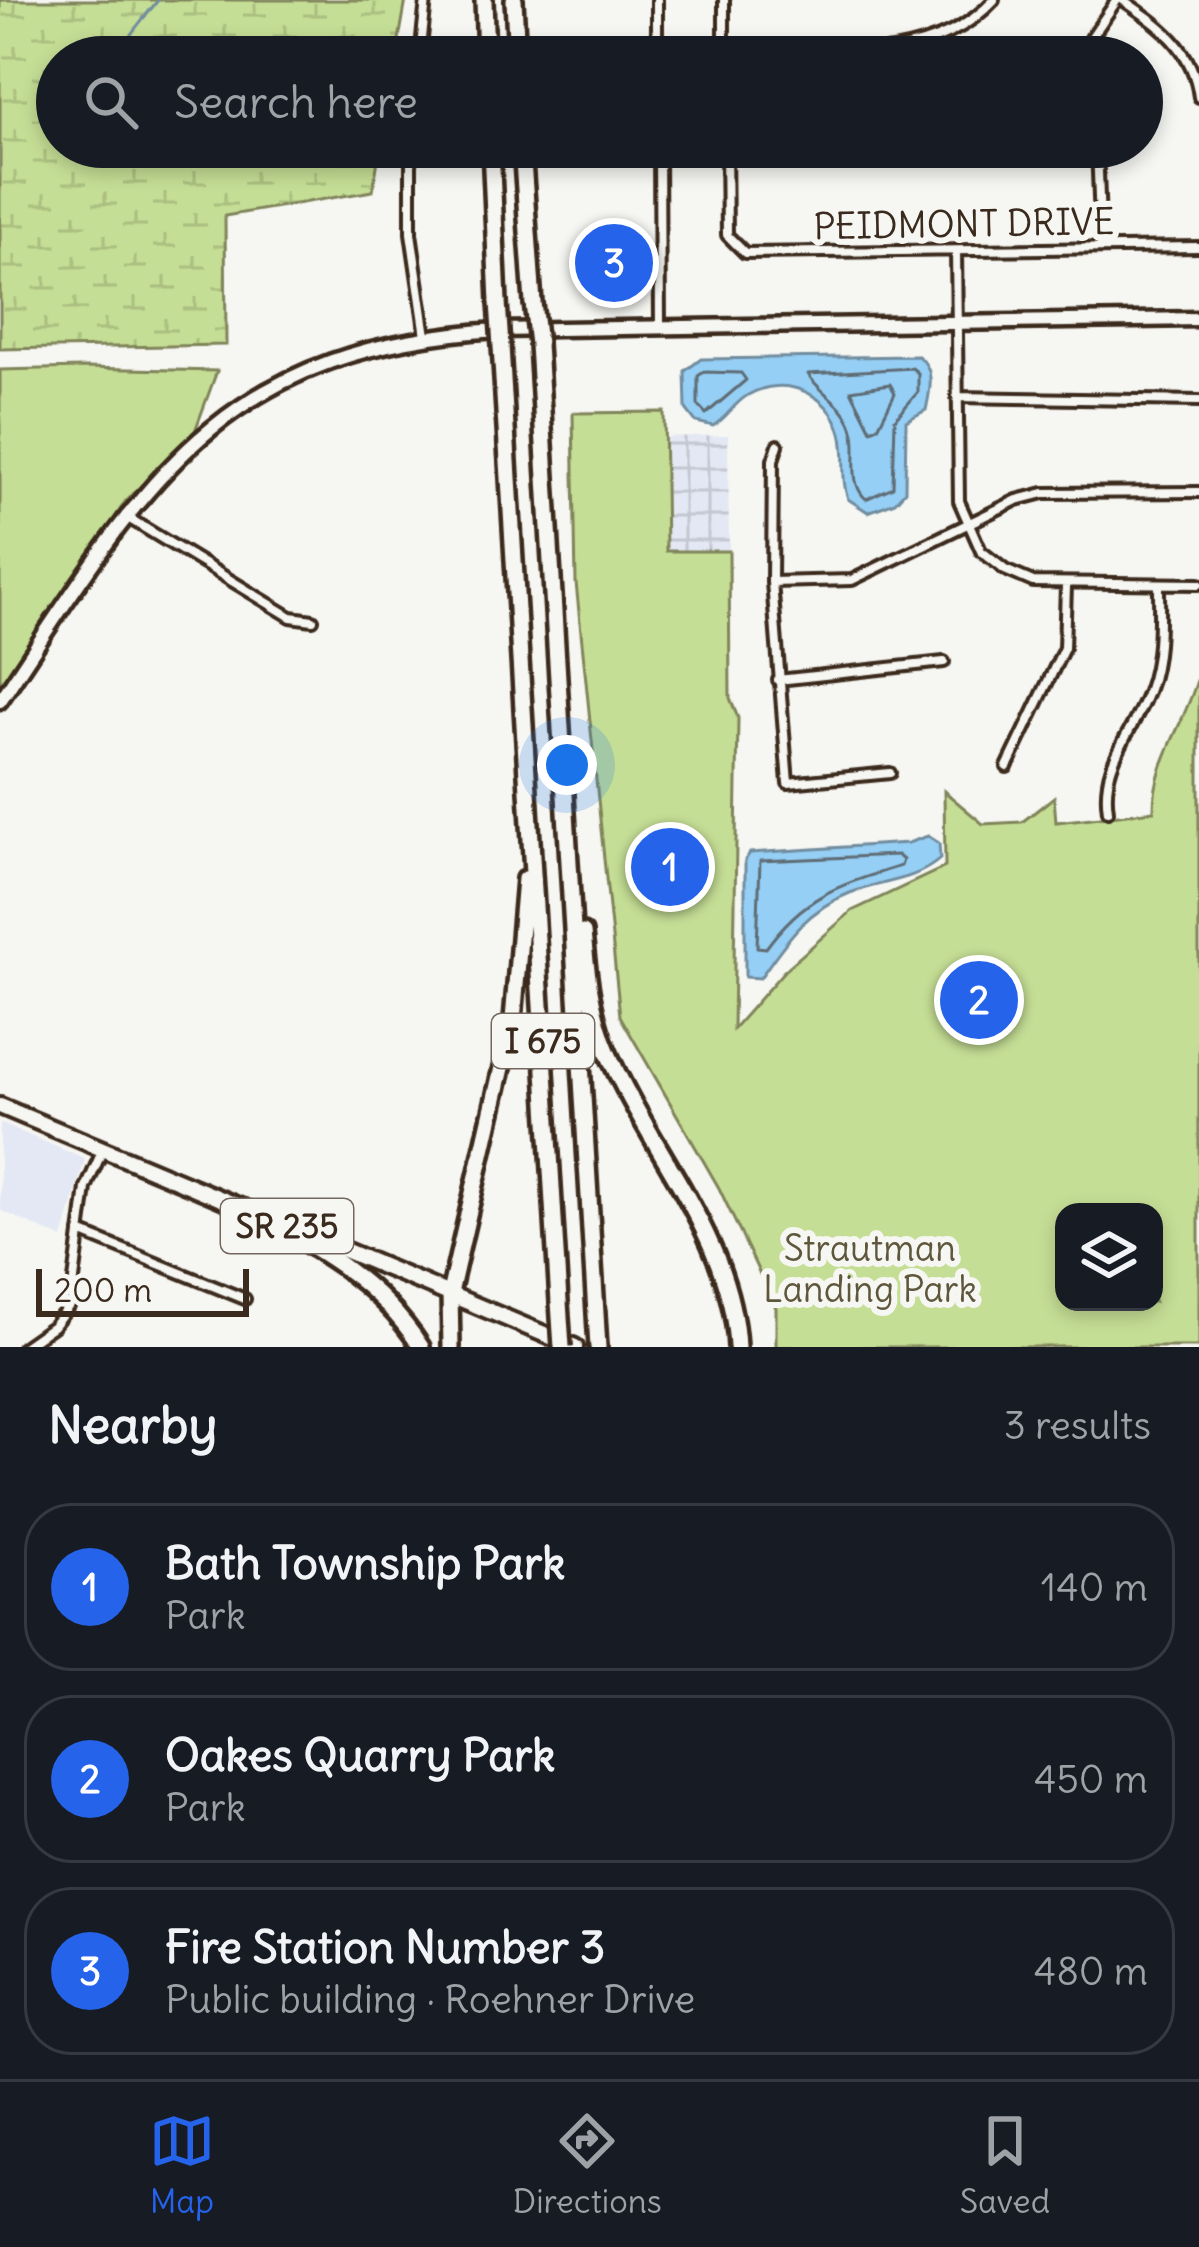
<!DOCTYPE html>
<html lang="en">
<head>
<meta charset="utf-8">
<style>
  :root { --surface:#171b24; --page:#20242c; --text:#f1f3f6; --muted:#9ea1a6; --line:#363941; --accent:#2563eb }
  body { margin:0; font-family:Delius,sans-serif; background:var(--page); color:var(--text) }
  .controls { position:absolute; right:36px; bottom:36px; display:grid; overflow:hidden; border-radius:24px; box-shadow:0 6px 18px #0003 }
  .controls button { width:108px; height:108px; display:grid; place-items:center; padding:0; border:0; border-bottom:3px solid var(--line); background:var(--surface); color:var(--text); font:60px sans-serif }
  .scale { position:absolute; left:36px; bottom:30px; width:213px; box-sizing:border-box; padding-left:12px; border:6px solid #3b2a1e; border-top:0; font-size:33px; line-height:42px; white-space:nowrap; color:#3b2a1e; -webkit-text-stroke:9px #f6f6f2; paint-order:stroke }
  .you { position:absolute; left:567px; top:765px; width:42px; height:42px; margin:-30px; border:9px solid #fff; border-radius:50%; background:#1a73e8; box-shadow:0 0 0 18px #1a73e833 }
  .badge { display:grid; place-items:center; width:78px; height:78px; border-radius:50%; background:var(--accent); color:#fff; font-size:39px; font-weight:700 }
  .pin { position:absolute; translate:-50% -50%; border:6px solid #fff; box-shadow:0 3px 12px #0006 }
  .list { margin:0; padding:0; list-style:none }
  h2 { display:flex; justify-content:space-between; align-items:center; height:156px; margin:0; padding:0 48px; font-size:51px }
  h2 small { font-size:39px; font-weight:400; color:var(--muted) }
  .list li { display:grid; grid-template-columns:78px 1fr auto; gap:36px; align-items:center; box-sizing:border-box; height:168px; margin:0 24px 24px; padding:0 24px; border:3px solid var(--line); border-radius:48px }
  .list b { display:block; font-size:45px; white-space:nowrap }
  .list p { margin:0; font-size:39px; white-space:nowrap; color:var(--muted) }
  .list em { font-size:39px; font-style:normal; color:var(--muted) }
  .icon { flex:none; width:66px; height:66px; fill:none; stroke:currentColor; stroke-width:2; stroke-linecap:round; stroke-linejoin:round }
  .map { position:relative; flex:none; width:1199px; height:1347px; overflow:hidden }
  .search { position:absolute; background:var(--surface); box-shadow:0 6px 18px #0003; left:36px; right:36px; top:36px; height:132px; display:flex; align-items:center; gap:30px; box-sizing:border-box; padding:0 42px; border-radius:66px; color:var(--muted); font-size:45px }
  .sheet { height:732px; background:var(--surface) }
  nav { display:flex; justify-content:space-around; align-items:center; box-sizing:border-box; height:168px; border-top:3px solid var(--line); background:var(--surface); font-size:33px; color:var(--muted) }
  nav a { display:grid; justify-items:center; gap:6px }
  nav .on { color:var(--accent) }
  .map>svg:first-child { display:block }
  .built { fill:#e3e8f4 }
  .industrial { fill:url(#industrial-grid) }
  .wetland { fill:url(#wetland-marsh); stroke:#80845a; stroke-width:3 }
  .park { fill:#c5de95; stroke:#80845a; stroke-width:3; fill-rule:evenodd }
  .water { fill:#95cff5; stroke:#718d9f; stroke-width:3 }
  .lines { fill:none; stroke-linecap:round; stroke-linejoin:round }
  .shore { stroke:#5f6c74; stroke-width:3 }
  .stream { stroke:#718d9f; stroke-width:3 }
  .minor-casing { stroke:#3b2a1e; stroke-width:16 }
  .secondary-casing { stroke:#3b2a1e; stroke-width:21 }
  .primary-casing { stroke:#3b2a1e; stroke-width:22 }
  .motorway-casing { stroke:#3b2a1e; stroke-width:24 }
  .minor { stroke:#f6f6f2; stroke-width:8 }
  .secondary { stroke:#f6f6f2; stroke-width:12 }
  .primary { stroke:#f6f6f2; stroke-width:14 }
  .motorway { stroke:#f6f6f2; stroke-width:15 }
  .motorway-bridge-casing { stroke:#3b2a1e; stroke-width:24; stroke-linecap:butt }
  .motorway-bridge { stroke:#f6f6f2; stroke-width:15 }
  .labels { text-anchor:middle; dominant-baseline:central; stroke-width:12; stroke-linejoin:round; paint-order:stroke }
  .shield { fill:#f6f6f2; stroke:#73675e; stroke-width:3 }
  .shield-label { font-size:33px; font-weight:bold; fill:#3b2a1e }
  .street-label { font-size:36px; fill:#3b2a1e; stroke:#f6f6f2 }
  .park-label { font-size:36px; fill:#5e573c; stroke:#f6f6f2 }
</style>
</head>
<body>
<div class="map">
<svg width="1199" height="1347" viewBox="0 0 1199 1347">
  <defs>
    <pattern id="industrial-grid" width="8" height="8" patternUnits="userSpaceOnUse" patternTransform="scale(3)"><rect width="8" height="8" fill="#e3e8f4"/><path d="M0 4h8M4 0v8" fill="none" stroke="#c4c7d1"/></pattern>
    <pattern id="wetland-marsh" width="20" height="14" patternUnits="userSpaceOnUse" patternTransform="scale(3)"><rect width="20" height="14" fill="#c5de95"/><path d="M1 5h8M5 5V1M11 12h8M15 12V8" fill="none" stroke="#aabf80"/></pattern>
  </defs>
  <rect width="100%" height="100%" fill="#f6f6f2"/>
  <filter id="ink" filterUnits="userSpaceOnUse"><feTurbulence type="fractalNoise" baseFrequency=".00833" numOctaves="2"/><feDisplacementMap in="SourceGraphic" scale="24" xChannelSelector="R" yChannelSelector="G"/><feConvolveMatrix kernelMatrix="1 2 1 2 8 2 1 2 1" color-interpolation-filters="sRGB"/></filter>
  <g filter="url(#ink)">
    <!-- built -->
    <path class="built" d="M0,1123l85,36 -22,80 -63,-29z"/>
    <!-- industrial -->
    <path class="industrial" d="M728,435l1,116 -63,1 -2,-115z"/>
    <!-- wetland -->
    <path class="wetland" d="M0,0h406l-10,57h-339v90h323l-7,44 -148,25 1,129 -226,4z"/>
    <!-- park -->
    <path class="park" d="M83,368l134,3 -22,60 -70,71 -125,190v-322z
      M664,412l2,139h63l1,147 8,20 -5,311 51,-58 68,-60 93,-44 -1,-76 39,33 39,-2 32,-25 2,25 98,-11c-1,-51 33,-89 45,-138v674h-423v-39l-57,-120 -99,-172 -44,-433 -3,-170zM1064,1212h90v90h-90z"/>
    <!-- water -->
    <path class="water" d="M918,356c18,13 12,35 8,54l-20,11 -1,70 -10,11 -27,10 -20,-13c-8,-21 -1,-45 -7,-66 -11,-40 -57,-59 -93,-38 -14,8 -21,23 -35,31l-17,-4 -10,-13 -1,-38 16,-12z
      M928,836l11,7 1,16c-26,23 -59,22 -90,34 -44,17 -64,48 -90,85l-15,-1v-117l5,-7 158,-10z"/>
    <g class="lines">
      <!-- shore -->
      <path class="shore" d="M912,368l6,5v19l-23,27 -2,68 -27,12c-18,-16 -8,-43 -12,-65 -6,-31 -34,-39 -46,-60z
        M704,372l37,1 5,7 -40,34 -8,-9v-29z
        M890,384l5,9 -17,34 -7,3 -20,-40z
        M897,855l6,5 -2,6c-61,19 -96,28 -135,82l-9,-1 3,-86z"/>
      <!-- stream -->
      <path class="stream" d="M118,57c11,-24 25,-37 40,-57"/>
      <defs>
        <path id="minor" d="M657,0v57
          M724,0v56
          M1123,0c38,26 70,48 76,97
          M724,53c89,-1 204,19 270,-53
          M420,57l6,-57
          M1078,57l39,-57
          M411,147v86l15,103
          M659,147l1,181
          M726,147l1,88 18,18 454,-6
          M1097,147l4,101
          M659,154l311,-7
          M956,251l3,250 22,50 24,19 28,12 166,2
          M957,397l242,4
          M778,445l-5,15 -1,122 16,201 102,-10
          M125,516l166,101 22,3
          M772,582l80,-2 165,-80 27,-7 155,-1
          M778,680l166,-18
          M1007,767l57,-119 2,-62
          M1108,811c-8,-50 26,-78 41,-122 12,-33 10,-70 10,-103
          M80,1232l165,67
          M23,1347l30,-21 18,-23 15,-115 17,-39"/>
        <path id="secondary" d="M0,701c143,-214 213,-353 498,-371l701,-11"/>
        <path id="primary" d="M0,1106l250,105
          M292,1228l283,119"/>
        <path id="motorway" d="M484,0l2,57
          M514,0l3,57
          M491,147l7,155
          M522,147l11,156
          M538,344l60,1003
          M501,346l58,956
          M583,933c4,41 8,80 24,118 41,97 125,187 130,296
          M244,1209c70,36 133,70 177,138
          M451,1347l-1,-54 63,-273 12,-141"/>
      </defs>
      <!-- minor casing -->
      <use href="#minor" class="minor-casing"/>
      <!-- secondary casing -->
      <use href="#secondary" class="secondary-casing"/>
      <!-- primary casing -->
      <use href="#primary" class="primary-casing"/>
      <!-- motorway casing -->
      <use href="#motorway" class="motorway-casing"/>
      <!-- minor -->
      <use href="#minor" class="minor"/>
      <!-- secondary -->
      <use href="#secondary" class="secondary"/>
      <!-- primary -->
      <use href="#primary" class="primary"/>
      <!-- motorway -->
      <use href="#motorway" class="motorway"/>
      <defs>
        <path id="motorway-bridge" d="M498,302l3,44
          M533,303l5,41
          M559,1302l3,45"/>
      </defs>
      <!-- motorway-bridge casing -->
      <use href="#motorway-bridge" class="motorway-bridge-casing"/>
      <!-- motorway-bridge -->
      <use href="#motorway-bridge" class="motorway-bridge"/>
    </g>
  </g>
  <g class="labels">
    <!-- shield labels -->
    <g class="shield">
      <rect x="492" y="1014" width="102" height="54" rx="9"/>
      <rect x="221" y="1199" width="132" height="54" rx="9"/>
    </g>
    <g class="shield-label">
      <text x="543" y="1041">I 675</text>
      <text x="287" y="1226">SR 235</text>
    </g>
    <!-- street labels -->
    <g class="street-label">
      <text transform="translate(964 224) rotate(-1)">PEIDMONT DRIVE</text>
    </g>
    <!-- park labels -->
    <g class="park-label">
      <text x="870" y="1248">Strautman<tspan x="870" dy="41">Landing Park</tspan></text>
    </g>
  </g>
</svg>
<div class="controls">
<button><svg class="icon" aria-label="layers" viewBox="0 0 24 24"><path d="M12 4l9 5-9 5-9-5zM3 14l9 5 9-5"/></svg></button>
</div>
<div class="scale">200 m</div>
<div class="you"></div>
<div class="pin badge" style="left:670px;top:867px">1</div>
<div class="pin badge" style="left:979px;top:1000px">2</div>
<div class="pin badge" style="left:614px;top:263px">3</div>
<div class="search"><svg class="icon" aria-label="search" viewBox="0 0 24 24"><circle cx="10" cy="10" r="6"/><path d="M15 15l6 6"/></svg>Search here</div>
</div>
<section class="sheet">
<h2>Nearby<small>3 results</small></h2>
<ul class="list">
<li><span class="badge">1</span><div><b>Bath Township Park</b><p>Park</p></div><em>140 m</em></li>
<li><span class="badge">2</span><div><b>Oakes Quarry Park</b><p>Park</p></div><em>450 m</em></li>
<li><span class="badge">3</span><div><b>Fire Station Number 3</b><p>Public building · Roehner Drive</p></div><em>480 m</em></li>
</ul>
</section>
<nav>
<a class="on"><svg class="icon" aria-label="map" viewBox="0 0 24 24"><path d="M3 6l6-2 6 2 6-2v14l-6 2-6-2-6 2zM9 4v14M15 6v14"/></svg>Map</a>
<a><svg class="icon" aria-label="directions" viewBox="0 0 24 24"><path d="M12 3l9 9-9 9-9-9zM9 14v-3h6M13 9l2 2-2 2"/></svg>Directions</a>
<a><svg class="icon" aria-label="saved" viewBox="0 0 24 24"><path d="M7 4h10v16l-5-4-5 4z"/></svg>Saved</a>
</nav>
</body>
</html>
